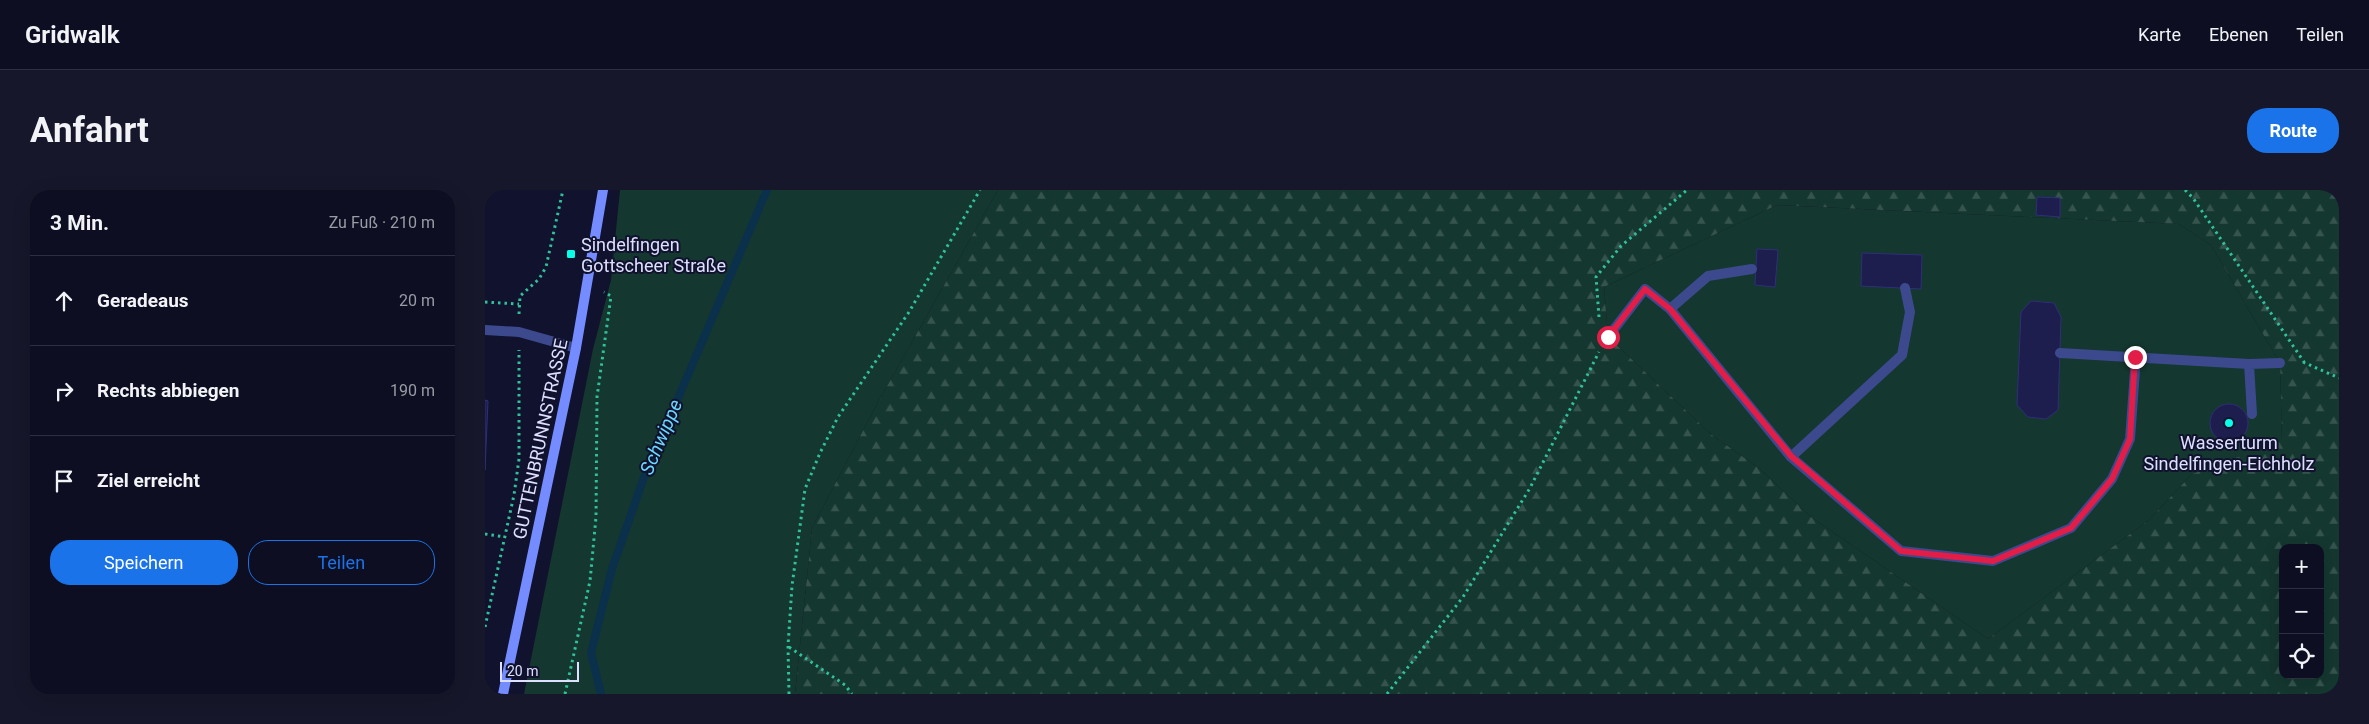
<!DOCTYPE html>
<html lang="de">
<head>
<meta charset="utf-8">
<style>
  :root { --surface:#0d0e22; --page:#16172a; --text:#f1f3f6; --muted:#9a9ca5; --line:#2d2e40; --accent:#1a73e8 }
  body { margin:0; font-family:Roboto,sans-serif; background:var(--page); color:var(--text) }
  .controls { position:absolute; right:15px; bottom:15px; display:grid; overflow:hidden; border-radius:10px; box-shadow:0 5px 20px #0002 }
  .controls button { width:45px; height:45px; display:grid; place-items:center; padding:0; border:0; border-bottom:1px solid var(--line); background:var(--surface); color:var(--text); font:25px sans-serif }
  .scale { position:absolute; left:15px; bottom:12px; width:79px; box-sizing:border-box; padding-left:5px; border:2px solid #dde0ff; border-top:0; font-size:14px; line-height:18px; white-space:nowrap; color:#dde0ff; -webkit-text-stroke:4px #11122d; paint-order:stroke }
  .stop { position:absolute; width:15px; height:15px; margin:-11px; border:4px solid #e11d48; border-radius:50%; background:#fff }
  .stop.end { background:#e11d48; border-color:#fff; box-shadow:0 1px 5px #0008 }
  .list { margin:0; padding:0; list-style:none }
  h2 { display:flex; justify-content:space-between; align-items:center; height:65px; margin:0; padding:0 20px; font-size:21px }
  h2 small { font-size:16px; font-weight:400; color:var(--muted) }
  .list li { display:grid; grid-template-columns:32px 1fr auto; gap:15px; align-items:center; box-sizing:border-box; height:90px; padding:0 20px; border-top:1px solid var(--line) }
  .list b { display:block; font-size:19px; white-space:nowrap }
  .list em { font-size:16px; font-style:normal; color:var(--muted) }
  .actions { display:flex; gap:10px; padding:15px 20px }
  .actions a { flex:1; padding:11px 0; border:1px solid var(--accent); border-radius:20px; text-align:center; font-size:18px; color:var(--accent) }
  .actions .main { background:var(--accent); color:#fff }
  .icon { flex:none; width:28px; height:28px; fill:none; stroke:currentColor; stroke-width:2; stroke-linecap:round; stroke-linejoin:round }
  .map { position:relative; flex:none; width:1854px; height:504px; overflow:hidden; border-radius:20px }
  header { display:flex; align-items:center; gap:30px; box-sizing:border-box; height:70px; padding:0 25px; background:var(--surface); border-bottom:1px solid var(--line) }
  header strong { font-size:24px }
  nav { display:flex; gap:28px; margin-inline-start:auto; font-size:18px }
  .intro { display:flex; align-items:center; justify-content:space-between; box-sizing:border-box; height:120px; padding:0 30px }
  h1 { margin:0; font-size:35px }
  .button { padding:12px 22px; border-radius:20px; background:var(--accent); color:#fff; font-size:18px; font-weight:700 }
  main { display:flex; gap:30px; padding:0 30px }
  aside { flex:1; background:var(--surface); border-radius:20px; box-shadow:0 5px 20px #0002 }
  .map>svg:first-child { display:block }
  .green { fill:#14372f }
  .forest { fill:url(#forest-firs); fill-rule:evenodd }
  .lines { fill:none; stroke-linecap:round; stroke-linejoin:round }
  .stream { stroke:#0b304c; stroke-width:8 }
  .building { fill:#1d1d4e; stroke:#2f2f7a }
  .path { stroke:#30c09b; stroke-width:3; stroke-dasharray:2.5 4; stroke-linecap:butt }
  .lane { stroke:#3c498c; stroke-width:10 }
  .street { stroke:#3c498c; stroke-width:10 }
  .secondary { stroke:#748cff; stroke-width:10 }
  .route { stroke:#e11d48; stroke-width:6 }
  .poi-dot { fill:#09ffe7; stroke:#11122d; stroke-width:2 }
  .labels { text-anchor:middle; dominant-baseline:central; stroke-width:4; stroke-linejoin:round; paint-order:stroke }
  .poi-label { font-size:18px; fill:#dde0ff; stroke:#11122d; text-anchor:start }
  .street-label { font-size:18px; fill:#dde0ff; stroke:#11122d }
  .water-label { font-size:19px; font-style:italic; fill:#6bd8ff; stroke:#11122d }
</style>
</head>
<body>
<header>
<strong>Gridwalk</strong>
<nav><a>Karte</a><a>Ebenen</a><a>Teilen</a></nav>
</header>
<div class="intro"><h1>Anfahrt</h1><a class="button">Route</a></div>
<main>
<aside>
<h2>3 Min.<small>Zu Fuß · 210 m</small></h2>
<ul class="list">
<li><svg class="icon" aria-label="ahead" viewBox="0 0 24 24"><path d="M12 20V5M6 11l6-6 6 6"/></svg><div><b>Geradeaus</b></div><em>20 m</em></li>
<li><svg class="icon" aria-label="right" viewBox="0 0 24 24"><path d="M7 20v-9h11M14 6l5 5-5 5"/></svg><div><b>Rechts abbiegen</b></div><em>190 m</em></li>
<li><svg class="icon" aria-label="arrive" viewBox="0 0 24 24"><path d="M6 21V4h12l-3 4 3 4H6"/></svg><div><b>Ziel erreicht</b></div></li>
</ul>
<div class="actions"><a class="main">Speichern</a><a>Teilen</a></div>
</aside>
<div class="map">
<svg width="1854" height="504" viewBox="0 0 1854 504">
  <defs>
    <pattern id="forest-firs" width="22" height="20" patternUnits="userSpaceOnUse" patternTransform="scale(1.25)"><rect width="22" height="20" fill="#14372f"/><path d="M5 1l3.5 6h-7zM16 11l3.5 6h-7z" fill="#36544e"/></pattern>
  </defs>
  <rect width="100%" height="100%" fill="#11122d"/>
  <!-- green -->
  <path class="green" d="M135,0h378l-120,212 -66,126 -17,166h-271l69,-345 18,-69z
    M1292,15l402,19 32,21 69,118 2,79 -90,32 -43,46 -161,119 -177,-122 -51,-48 -48,-34 -104,-98 -4,-50z"/>
  <!-- forest -->
  <path class="forest" d="M513,0h1341v504h-1544l17,-166 66,-126zM1292,15l402,19 32,21 69,118 2,78 -90,33 -43,46 -161,119 -177,-122 -51,-48 -48,-34 -104,-98 -4,-50zM1798,358h37v127h-37z"/>
  <g class="lines">
    <!-- stream -->
    <path class="stream" d="M116,504l-10,-41 21,-84 31,-89 124,-290"/>
  </g>
  <!-- building -->
  <path class="building" d="M1552,7l23,1v19l-24,-2z
    M1272,59l21,1 -3,37 -20,-2z
    M1377,63l60,2 -1,34 -60,-3z
    M1546,111l23,2 7,14 -3,93 -12,9 -18,-2 -11,-12 4,-93z
    M0,210l3,1 -3,69z
    M1725 233a19 19 0 1 1 38 0a19 19 0 1 1-38 0Z"/>
  <g class="lines">
    <!-- path -->
    <path class="path" d="M1700,0l8,8 111,164
      M0,112l34,2
      M34,124l1,-18 19,-17 7,-12 17,-77
      M1114,127l-3,-40 25,-31 66,-56
      M1818,172l36,16
      M0,344l20,3
      M0,437l29,-132 5,-36v-109
      M304,457l56,38 7,9
      M80,504l25,-113 6,-64 1,-120 14,-101 -7,-4
      M304,504l-1,-48 4,-60 13,-97 15,-36 18,-36 71,-105 71,-122
      M902,504l76,-97 67,-109 69,-136"/>
    <!-- lane -->
    <path class="lane" d="M1267,79l-44,7 -38,33 121,148
      M1420,98l5,24 -8,43 -111,102 110,94 92,10 78,-33 41,-49 18,-40 6,-82
      M1123,147l37,-48 25,20
      M1575,163l189,11 31,-1
      M1764,174l3,50"/>
    <!-- street -->
    <path class="street" d="M0,140l34,2 57,16"/>
    <!-- secondary -->
    <path class="secondary" d="M18,504l73,-346 27,-158"/>
  </g>
  <g class="lines">
    <!-- route -->
    <path class="route" d="M1123,147l37,-48 25,20 121,147 110,95 92,10 78,-33 41,-49 18,-40 5,-82"/>
  </g>
  <!-- markers -->
  <g class="poi-dot">
    <rect x="81" y="59" width="10" height="10" rx="2.5"/>
    <circle cx="1744" cy="233" r="5"/>
  </g>
  <g class="labels">
    <!-- poi labels -->
    <g class="poi-label">
      <text x="96" y="54">Sindelfingen<tspan x="96" dy="21">Gottscheer Straße</tspan></text>
      <text x="1744" y="252" text-anchor="middle">Wasserturm<tspan x="1744" dy="21">Sindelfingen-Eichholz</tspan></text>
    </g>
    <!-- street labels -->
    <g class="street-label">
      <text transform="translate(55 249) rotate(-78)">GUTTENBRUNNSTRASSE</text>
    </g>
    <!-- water labels -->
    <g class="water-label">
      <text transform="translate(176 247) rotate(-67)">Schwippe</text>
    </g>
  </g>
</svg>
<div class="controls">
<button>+</button>
<button>−</button>
<button><svg class="icon" aria-label="locate" viewBox="0 0 24 24"><circle cx="12" cy="12" r="6"/><path d="M12 2v4M12 18v4M2 12h4M18 12h4"/></svg></button>
</div>
<div class="scale">20 m</div>
<div class="stop" style="left:1123px;top:147px"></div>
<div class="stop end" style="left:1650px;top:167px"></div>
</div>
</main>
</body>
</html>
